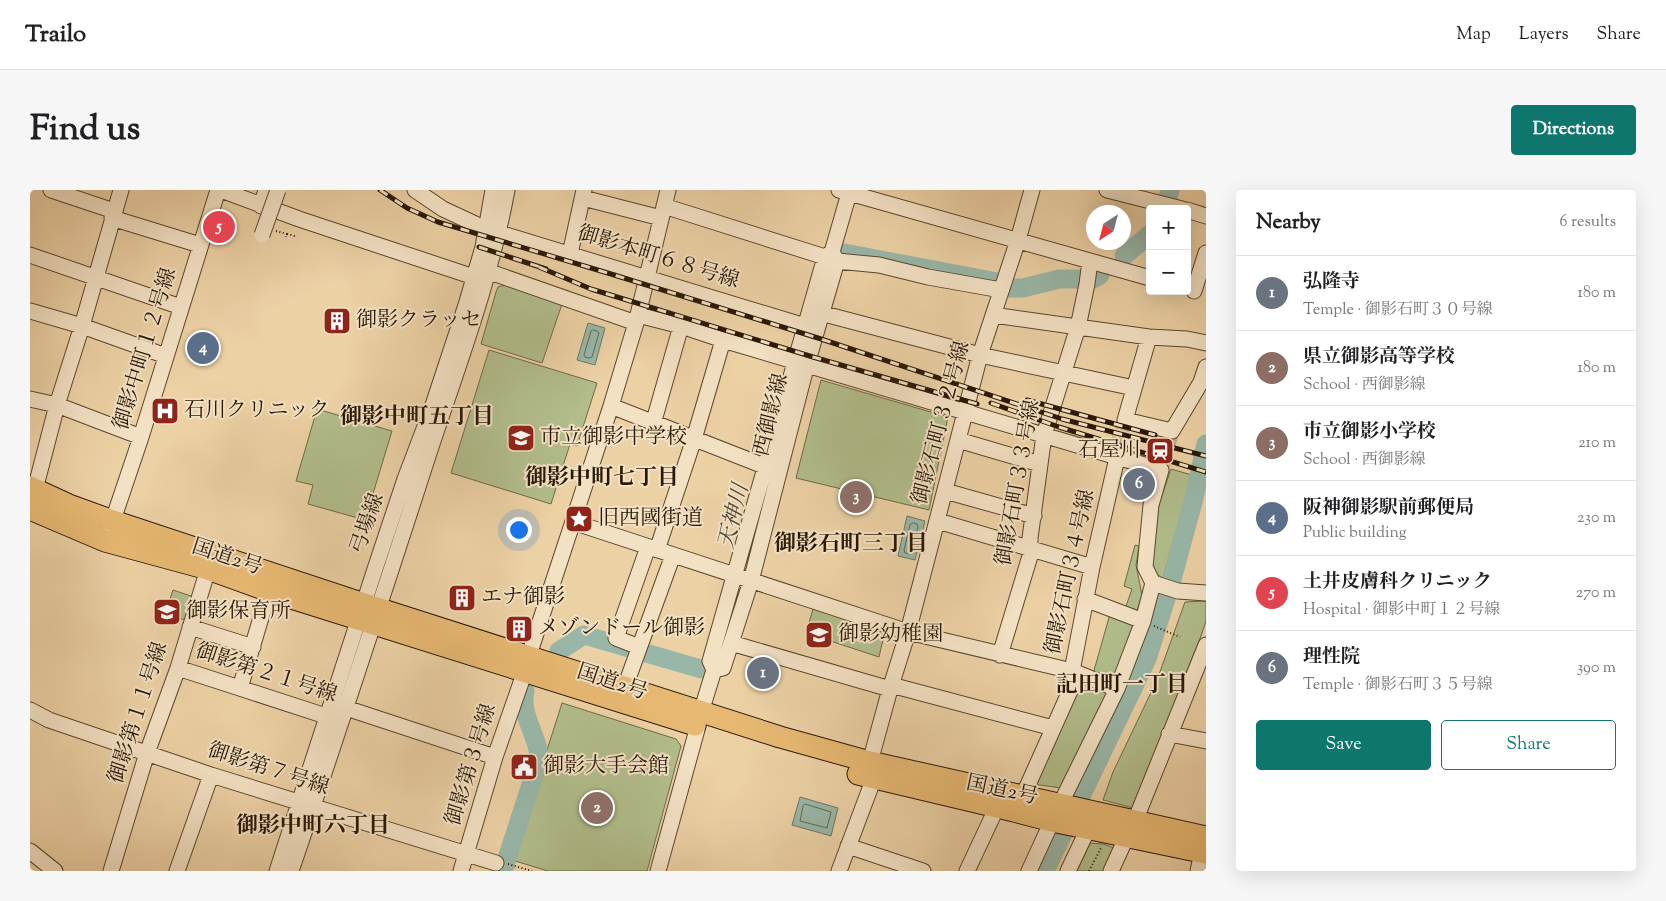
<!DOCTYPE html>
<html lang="en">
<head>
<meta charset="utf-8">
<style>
  :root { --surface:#fff; --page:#f6f6f6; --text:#202124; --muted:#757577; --line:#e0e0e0; --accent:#0f766e }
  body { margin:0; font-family:"Sorts Mill Goudy","Noto Serif JP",serif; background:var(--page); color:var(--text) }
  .controls { position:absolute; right:15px; top:15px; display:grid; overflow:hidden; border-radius:5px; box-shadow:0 5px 20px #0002 }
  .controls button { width:45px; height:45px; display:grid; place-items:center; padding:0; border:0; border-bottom:1px solid var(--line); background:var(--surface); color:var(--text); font:25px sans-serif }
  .compass { position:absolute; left:1056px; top:15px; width:45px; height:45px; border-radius:50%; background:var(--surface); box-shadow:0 5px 20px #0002; rotate:216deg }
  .you { position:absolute; left:488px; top:339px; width:18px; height:18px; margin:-12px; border:4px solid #fff; border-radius:50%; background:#1a73e8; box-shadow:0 0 0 8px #1a73e833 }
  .badge { display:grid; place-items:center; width:32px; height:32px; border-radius:50%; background:var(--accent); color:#fff; font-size:16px; font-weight:700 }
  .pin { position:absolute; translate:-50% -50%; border:2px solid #fff; box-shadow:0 1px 5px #0006 }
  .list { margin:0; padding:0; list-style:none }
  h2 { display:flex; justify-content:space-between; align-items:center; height:65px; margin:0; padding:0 20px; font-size:21px }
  h2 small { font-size:16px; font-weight:400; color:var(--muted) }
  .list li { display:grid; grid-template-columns:32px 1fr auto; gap:15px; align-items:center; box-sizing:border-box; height:75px; padding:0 20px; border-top:1px solid var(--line) }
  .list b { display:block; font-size:19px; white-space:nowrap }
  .list p { margin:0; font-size:16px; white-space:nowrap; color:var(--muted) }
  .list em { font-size:16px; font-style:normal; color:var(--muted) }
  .actions { display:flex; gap:10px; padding:15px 20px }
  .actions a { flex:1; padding:11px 0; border:1px solid var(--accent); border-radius:5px; text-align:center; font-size:18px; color:var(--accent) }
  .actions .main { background:var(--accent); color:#fff }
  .map { position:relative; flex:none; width:1176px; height:681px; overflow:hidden; border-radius:5px }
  header { display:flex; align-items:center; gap:30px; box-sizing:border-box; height:70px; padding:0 25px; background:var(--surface); border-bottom:1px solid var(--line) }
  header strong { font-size:24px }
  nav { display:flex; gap:28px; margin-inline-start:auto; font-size:18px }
  .intro { display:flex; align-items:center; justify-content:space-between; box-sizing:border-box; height:120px; padding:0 30px }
  h1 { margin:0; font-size:35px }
  .button { padding:12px 22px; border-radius:5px; background:var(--accent); color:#fff; font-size:18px; font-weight:700 }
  main { display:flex; gap:30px; padding:0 30px }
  aside { flex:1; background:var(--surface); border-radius:5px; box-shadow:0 5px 20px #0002 }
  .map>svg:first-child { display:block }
  .green { fill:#b1bd8b; stroke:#6d6a47 }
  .water { fill:#99b7a8; stroke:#6c7766 }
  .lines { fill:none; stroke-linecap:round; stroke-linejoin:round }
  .shore { stroke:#616856; stroke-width:1 }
  .river { stroke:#99b7a8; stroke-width:19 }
  .minor-tunnel { stroke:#c5ac85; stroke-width:15; stroke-dasharray:15 8; stroke-linecap:butt }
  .minor-casing { stroke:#5a462c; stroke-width:17 }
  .highway-casing { stroke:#291803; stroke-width:23 }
  .path { stroke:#291803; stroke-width:2; stroke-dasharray:1 2.5; stroke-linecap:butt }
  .minor { stroke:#f3e1c4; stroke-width:15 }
  .highway { stroke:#e6b872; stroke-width:21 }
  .rail-casing { stroke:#291803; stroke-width:5 }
  .rail { stroke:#f3e1c4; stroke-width:3; stroke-dasharray:9; stroke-linecap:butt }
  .minor-bridge-casing { stroke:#5a462c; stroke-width:17; stroke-linecap:butt }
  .minor-bridge { stroke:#f3e1c4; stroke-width:15 }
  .labels { text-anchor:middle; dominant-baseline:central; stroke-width:4; stroke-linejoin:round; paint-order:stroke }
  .street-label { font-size:21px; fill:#291803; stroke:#f3e1c4 }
  .poi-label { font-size:21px; fill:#291803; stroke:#f3e1c4; text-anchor:start }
  .neighbourhood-label { font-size:22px; font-weight:bold; fill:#291803; stroke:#f3e1c4 }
  .water-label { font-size:22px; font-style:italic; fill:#4b4835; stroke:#f3e1c4 }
</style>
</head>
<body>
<header>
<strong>Trailo</strong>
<nav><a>Map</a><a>Layers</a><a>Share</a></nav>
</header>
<div class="intro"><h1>Find us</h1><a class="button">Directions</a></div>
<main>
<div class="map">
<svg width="1176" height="681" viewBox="0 0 1176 681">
  <rect width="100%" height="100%" fill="#ecd1a5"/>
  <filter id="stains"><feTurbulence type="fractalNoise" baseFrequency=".004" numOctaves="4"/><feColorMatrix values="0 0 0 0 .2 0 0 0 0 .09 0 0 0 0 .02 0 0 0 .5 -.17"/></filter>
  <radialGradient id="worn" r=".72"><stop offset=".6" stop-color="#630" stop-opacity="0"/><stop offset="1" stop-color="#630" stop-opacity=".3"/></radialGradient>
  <!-- green -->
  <path class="green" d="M475,95l57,19 -20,59 -61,-19 15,-52 2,-5z
    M459,160l108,33 -20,63 -7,-2 -19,60 -100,-31z
    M791,190l127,37 -19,93 -133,-32z
    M287,219l75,22 -27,89 -57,-16 5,-19 -17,-4z
    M1141,279l21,6 -29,103 -7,-4 -5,-8 8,-62z
    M1105,355l4,1 -3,19 6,30 -6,19 -11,-5 7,-20 -8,-3z
    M143,400l18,6 -6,24 -20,-6z
    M1176,411v20l-5,15 -68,172 -30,-8 10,-28 44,-92 28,-78z
    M783,419l72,22 -6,26 -73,-24z
    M1080,424l23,9 2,4 -23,55 -19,-8z
    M1052,492l21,8 5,5 -47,93 -28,-4z
    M532,513l114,36 5,7 -34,125h-99l-36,-11z
    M1060,653l13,1 14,5 -11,22h-29z"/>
  <!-- water -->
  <path class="water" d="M558,133l17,5 -10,37 -18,-5z
    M877,326l18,5 -10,39 -17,-4z
    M770,607l38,11 -7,28 -39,-11z"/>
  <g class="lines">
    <!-- shore -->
    <path class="shore" d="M563,140l4,1 2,2 -7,24 -3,1 -4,-1 -1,-2 7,-24z
      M883,333l4,1 1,3 -6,25 -3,2 -4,-1 -1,-3 6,-25z
      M775,614l26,8 -4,16 -27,-7 3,-15z"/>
    <!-- river -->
    <path class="river" d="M1134,19l4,-11 2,-8
      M814,63l153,29 12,6h14l36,-9h34l7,-4
      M1094,66l26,-22
      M726,343l17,-70
      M529,461l25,-16 117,34
      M473,681l34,-105c1,-5 2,-11 1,-16 -4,-20 -18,-38 -13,-59
      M1015,681l102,-212 24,-76 22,-81 13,-58"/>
    <!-- minor-tunnel -->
    <path class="minor-tunnel" d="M1085,262l10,-32
      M1131,280l11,-39"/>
    <defs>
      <path id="minor" d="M21,0l63,21
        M191,0l78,29 175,58
        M385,0l28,19 43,20 319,97
        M809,0l311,88
        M1077,0l75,19
        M553,8l78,20
        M231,16l5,-16
        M634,16l161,51
        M1157,20l19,6
        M82,28l88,27
        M540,64l14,-64
        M0,65l151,52
        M807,71l42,4 49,12 73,13
        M457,81l149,52
        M1164,101l12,-38
        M0,121l52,15 84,30
        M783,121l167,44 154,33
        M608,125l43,11 42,14 438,130 -10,35 -6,62 8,16 -10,38 -26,68 -65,132 -23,50
        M963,125l156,22 38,2 19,4
        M1119,147l-24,83 47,11 29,-49 5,-15
        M0,209l27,6 84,32
        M581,216l153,60
        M623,234l28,-98
        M928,250l82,24
        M4,299l4,-11 19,-73 25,-79 39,-136
        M915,301l89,25
        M908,331l154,46
        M543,332l335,110 164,39 45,18
        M80,339l31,-92 77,-247
        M627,360l37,-111 29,-99
        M1123,393l25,8 28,2
        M1055,409l58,22
        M160,437l63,20
        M701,453l159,46
        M609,457l-23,-9 32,-91
        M970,465l30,-99v-18l14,-103 34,-108 9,-43 3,-23
        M148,478l157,51
        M684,480l9,-2 28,-87 56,-217 30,-103 -5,-9
        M1042,481l20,-104 25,-109 -2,-6
        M861,495l162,43
        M595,497l48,-132
        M210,498l29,-97
        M316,518l149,49
        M0,520l19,10 162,55 285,88
        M671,522l13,-42 -4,-9 115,-404 7,-5 18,-62
        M1139,544l37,7
        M840,572l20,-73 18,-57 72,-277 38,-115 14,-50
        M993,606l55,-123
        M1105,631l71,-176
        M818,656l75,25
        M0,661l25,20
        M81,681l36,-118 31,-85 30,-99
        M147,681l34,-96
        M247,681l98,-302 30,-90 27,-71 34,-103 17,-58 10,-57
        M261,681c48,-141 94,-282 140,-424 28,-84 60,-169 76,-257
        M431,681l34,-114 30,-86 4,-16 82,-249 25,-83 32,-133
        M628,681l40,-145
        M809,681l35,-93
        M937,681l30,-64
        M1038,681l20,-42 1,-9
        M1081,681l16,-35
        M1168,681l4,-19"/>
      <path id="highway" d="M0,297l39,18 44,16 251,83 416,133 90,25 336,75
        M0,319l75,32 103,28 61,22 426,134
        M828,584l156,37 38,10 154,32"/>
    </defs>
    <!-- minor casing -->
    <use href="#minor" class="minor-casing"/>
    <!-- highway casing -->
    <use href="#highway" class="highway-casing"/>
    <!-- path -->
    <path class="path" d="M246,41l11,3 -1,3
      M257,44l8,2
      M1124,436l26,11
      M478,674l24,7
      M1059,681l12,-23"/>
    <!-- minor -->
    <use href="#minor" class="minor"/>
    <!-- highway -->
    <use href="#highway" class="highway"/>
    <defs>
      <path id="rail" d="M350,0l27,18 31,14 173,52 207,64 244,81 144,37
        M449,57l67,22
        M509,77l52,22 222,68 164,47
        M997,210l128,35
        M961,213l68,24 147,45"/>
    </defs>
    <!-- rail casing -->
    <use href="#rail" class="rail-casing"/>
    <!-- rail -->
    <use href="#rail" class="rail"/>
    <defs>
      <path id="minor-bridge" d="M232,45l16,-45"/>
    </defs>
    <!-- minor-bridge casing -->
    <use href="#minor-bridge" class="minor-bridge-casing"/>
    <!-- minor-bridge -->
    <use href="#minor-bridge" class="minor-bridge"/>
  </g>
  <!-- icons -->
  <defs>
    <symbol id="building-square" viewBox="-11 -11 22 22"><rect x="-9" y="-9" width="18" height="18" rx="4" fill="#8f2418" stroke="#f3e1c4"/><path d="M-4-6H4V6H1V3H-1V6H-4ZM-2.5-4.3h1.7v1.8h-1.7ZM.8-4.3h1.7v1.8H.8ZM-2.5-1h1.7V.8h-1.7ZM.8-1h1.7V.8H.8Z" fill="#fff"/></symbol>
    <symbol id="hospital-square" viewBox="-11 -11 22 22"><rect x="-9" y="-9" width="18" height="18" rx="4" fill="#8f2418" stroke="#f3e1c4"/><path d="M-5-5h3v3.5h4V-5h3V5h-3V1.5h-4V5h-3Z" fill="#fff"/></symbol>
    <symbol id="school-square" viewBox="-11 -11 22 22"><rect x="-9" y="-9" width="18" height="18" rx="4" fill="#8f2418" stroke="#f3e1c4"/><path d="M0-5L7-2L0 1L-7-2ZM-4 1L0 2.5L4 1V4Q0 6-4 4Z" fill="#fff"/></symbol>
    <symbol id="station-square" viewBox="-11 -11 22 22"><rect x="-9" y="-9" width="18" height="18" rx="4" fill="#8f2418" stroke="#f3e1c4"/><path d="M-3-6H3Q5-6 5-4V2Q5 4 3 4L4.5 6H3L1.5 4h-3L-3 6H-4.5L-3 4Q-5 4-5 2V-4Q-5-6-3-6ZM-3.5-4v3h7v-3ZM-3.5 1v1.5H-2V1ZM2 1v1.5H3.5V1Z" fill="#fff"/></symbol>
    <symbol id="sight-square" viewBox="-11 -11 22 22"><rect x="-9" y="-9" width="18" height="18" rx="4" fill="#8f2418" stroke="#f3e1c4"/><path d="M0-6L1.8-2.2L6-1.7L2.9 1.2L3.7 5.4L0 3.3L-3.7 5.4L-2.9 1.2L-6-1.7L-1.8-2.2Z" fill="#fff"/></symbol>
    <symbol id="civic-square" viewBox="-11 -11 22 22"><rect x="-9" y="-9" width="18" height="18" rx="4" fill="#8f2418" stroke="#f3e1c4"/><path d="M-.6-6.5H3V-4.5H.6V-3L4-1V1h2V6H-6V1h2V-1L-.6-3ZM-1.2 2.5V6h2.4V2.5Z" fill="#fff"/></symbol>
  </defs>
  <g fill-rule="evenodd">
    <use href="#building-square" x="291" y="115" width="32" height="32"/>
    <use href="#hospital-square" x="119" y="205" width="32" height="32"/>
    <use href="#school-square" x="475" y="232" width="32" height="32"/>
    <use href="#station-square" x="1114" y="245" width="32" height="32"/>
    <use href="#sight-square" x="533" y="313" width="32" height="32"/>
    <use href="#building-square" x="416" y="392" width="32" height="32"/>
    <use href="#school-square" x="121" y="406" width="32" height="32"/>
    <use href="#building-square" x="473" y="423" width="32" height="32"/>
    <use href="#school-square" x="773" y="429" width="32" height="32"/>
    <use href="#civic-square" x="478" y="561" width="32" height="32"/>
  </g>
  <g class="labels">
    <!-- street labels -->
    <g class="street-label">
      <text transform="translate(628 68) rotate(17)">御影本町６８号線</text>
      <text transform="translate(116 159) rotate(-73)">御影中町１２号線</text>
      <text transform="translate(742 225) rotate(-76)">西御影線</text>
      <text transform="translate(912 233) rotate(-75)">御影石町３２号線</text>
      <text transform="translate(989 293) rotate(-80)">御影石町３３号線</text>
      <text transform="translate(338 334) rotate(-71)">弓場線</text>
      <text transform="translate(197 368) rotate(18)">国道2号</text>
      <text transform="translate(1041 382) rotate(-78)">御影石町３４号線</text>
      <text transform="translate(236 484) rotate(18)">御影第２１号線</text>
      <text transform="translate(582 493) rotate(18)">国道2号</text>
      <text transform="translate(109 523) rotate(-72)">御影第１１号線</text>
      <text transform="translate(442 575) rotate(-73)">御影第３号線</text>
      <text transform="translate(238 580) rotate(18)">御影第７号線</text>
      <text transform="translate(972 601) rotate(12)">国道2号</text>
    </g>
    <!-- poi labels -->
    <g class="poi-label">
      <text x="326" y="131">御影クラッセ</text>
      <text x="154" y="221">石川クリニック</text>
      <text x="510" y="248">市立御影中学校</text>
      <text x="1111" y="261" text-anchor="end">石屋川</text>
      <text x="568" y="329">旧西國街道</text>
      <text x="451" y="408">エナ御影</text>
      <text x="156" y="422">御影保育所</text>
      <text x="508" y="439">メゾンドール御影</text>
      <text x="808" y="445">御影幼稚園</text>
      <text x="513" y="577">御影大手会館</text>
    </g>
    <!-- neighbourhood labels -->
    <g class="neighbourhood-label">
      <text x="387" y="228">御影中町五丁目</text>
      <text x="572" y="289">御影中町七丁目</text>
      <text x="821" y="355">御影石町三丁目</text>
      <text x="1092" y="496">記田町一丁目</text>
      <text x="283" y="637">御影中町六丁目</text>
    </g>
    <!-- water labels -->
    <g class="water-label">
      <text transform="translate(705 327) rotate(-76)">天神川</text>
    </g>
  </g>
  <rect width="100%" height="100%" filter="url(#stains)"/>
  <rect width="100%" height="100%" fill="url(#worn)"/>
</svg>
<div class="controls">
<button>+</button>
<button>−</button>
</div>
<svg class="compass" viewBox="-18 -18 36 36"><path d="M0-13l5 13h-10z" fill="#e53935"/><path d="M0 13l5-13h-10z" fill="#757577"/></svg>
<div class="you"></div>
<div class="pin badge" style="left:733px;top:483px;background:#6b7280">1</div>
<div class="pin badge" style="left:567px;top:618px;background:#8d6e63">2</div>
<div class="pin badge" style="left:826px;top:307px;background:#8d6e63">3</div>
<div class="pin badge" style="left:173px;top:158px;background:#5c6f8a">4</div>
<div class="pin badge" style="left:189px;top:37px;background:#e0444e">5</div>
<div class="pin badge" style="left:1109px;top:294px;background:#6b7280">6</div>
</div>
<aside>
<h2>Nearby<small>6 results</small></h2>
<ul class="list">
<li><span class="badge" style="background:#6b7280">1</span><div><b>弘隆寺</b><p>Temple · 御影石町３０号線</p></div><em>180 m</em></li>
<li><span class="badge" style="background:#8d6e63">2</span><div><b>県立御影高等学校</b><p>School · 西御影線</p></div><em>180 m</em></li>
<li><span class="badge" style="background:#8d6e63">3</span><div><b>市立御影小学校</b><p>School · 西御影線</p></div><em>210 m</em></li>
<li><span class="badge" style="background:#5c6f8a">4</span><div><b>阪神御影駅前郵便局</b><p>Public building</p></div><em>230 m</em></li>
<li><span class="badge" style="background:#e0444e">5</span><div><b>土井皮膚科クリニック</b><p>Hospital · 御影中町１２号線</p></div><em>270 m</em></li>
<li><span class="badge" style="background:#6b7280">6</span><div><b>理性院</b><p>Temple · 御影石町３５号線</p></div><em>390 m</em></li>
</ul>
<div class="actions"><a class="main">Save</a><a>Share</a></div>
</aside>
</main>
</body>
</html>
